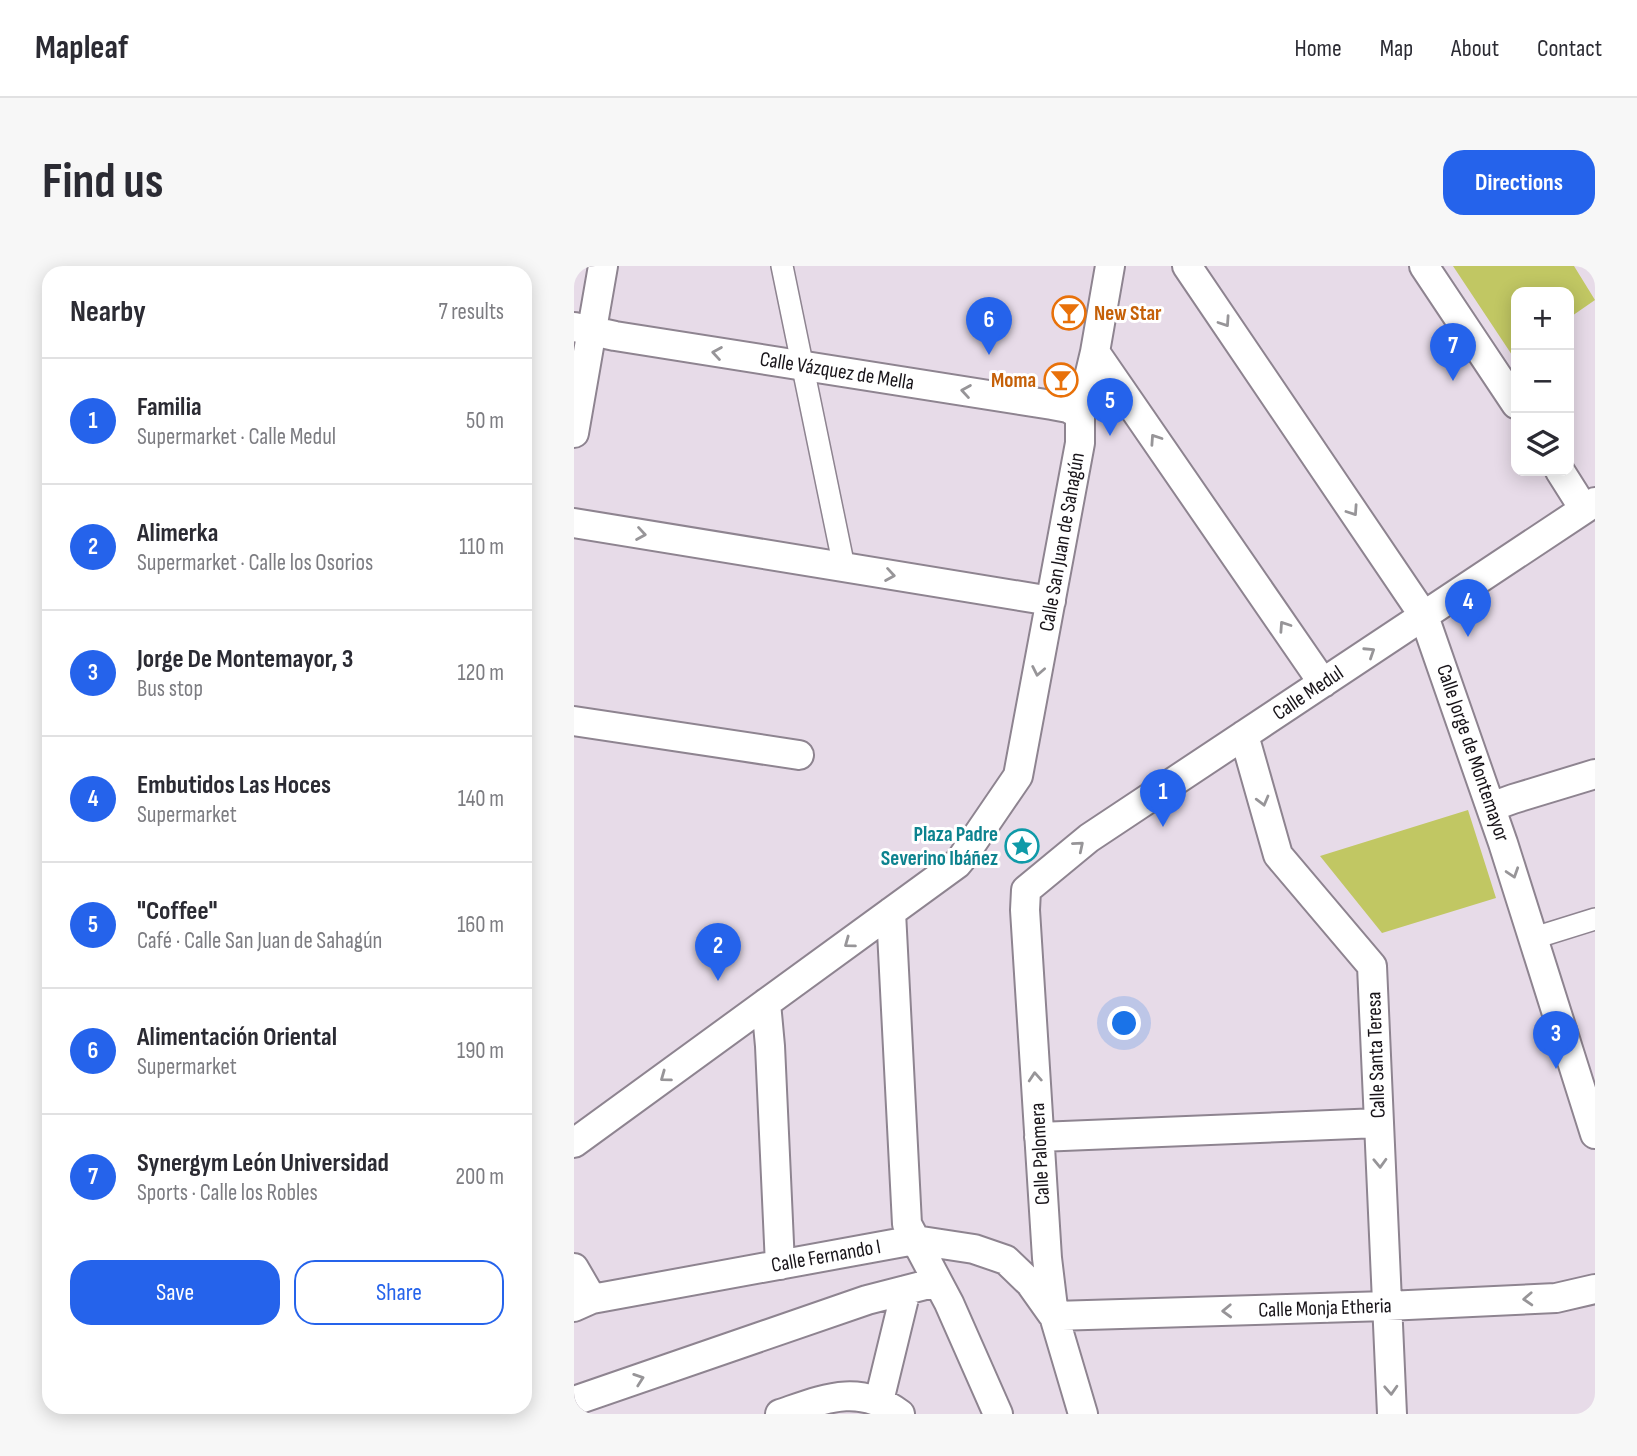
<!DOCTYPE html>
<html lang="en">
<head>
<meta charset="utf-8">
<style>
  :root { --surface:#fff; --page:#f7f7f7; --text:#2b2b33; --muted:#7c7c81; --line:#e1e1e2; --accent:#2563eb }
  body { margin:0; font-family:"Sofia Sans Condensed",sans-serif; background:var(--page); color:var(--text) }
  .controls { position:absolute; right:21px; top:21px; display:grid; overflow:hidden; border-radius:14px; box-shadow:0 4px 18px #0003 }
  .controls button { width:63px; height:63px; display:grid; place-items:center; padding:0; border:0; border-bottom:2px solid var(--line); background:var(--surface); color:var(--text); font:35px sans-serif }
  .you { position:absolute; left:551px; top:758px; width:24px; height:24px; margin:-18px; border:5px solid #fff; border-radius:50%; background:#1a73e8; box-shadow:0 0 0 10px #1a73e833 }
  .badge { display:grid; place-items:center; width:46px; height:46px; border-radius:50%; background:var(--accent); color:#fff; font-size:23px; font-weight:700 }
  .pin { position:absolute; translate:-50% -58px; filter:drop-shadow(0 2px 4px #0008) }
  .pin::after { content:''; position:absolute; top:37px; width:24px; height:21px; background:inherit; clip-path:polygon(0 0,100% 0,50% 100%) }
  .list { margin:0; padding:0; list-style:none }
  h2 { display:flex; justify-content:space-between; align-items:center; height:91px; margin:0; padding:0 28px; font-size:30px }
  h2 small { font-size:23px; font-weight:400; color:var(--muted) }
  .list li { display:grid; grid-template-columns:46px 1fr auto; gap:21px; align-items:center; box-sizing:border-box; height:126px; padding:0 28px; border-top:2px solid var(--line) }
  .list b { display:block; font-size:26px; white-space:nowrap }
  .list p { margin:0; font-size:23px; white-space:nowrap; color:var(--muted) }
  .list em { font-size:23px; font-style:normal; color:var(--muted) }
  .actions { display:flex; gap:14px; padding:21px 28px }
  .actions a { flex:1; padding:16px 0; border:2px solid var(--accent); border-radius:21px; text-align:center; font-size:24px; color:var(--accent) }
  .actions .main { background:var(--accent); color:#fff }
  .icon { flex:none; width:38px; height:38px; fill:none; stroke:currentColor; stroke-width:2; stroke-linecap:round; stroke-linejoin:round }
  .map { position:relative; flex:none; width:1021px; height:1148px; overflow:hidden; border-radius:21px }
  header { display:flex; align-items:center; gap:42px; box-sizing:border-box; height:98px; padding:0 35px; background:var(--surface); border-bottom:2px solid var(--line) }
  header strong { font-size:33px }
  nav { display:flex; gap:38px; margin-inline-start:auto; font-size:24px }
  .intro { display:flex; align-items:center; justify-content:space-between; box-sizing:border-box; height:168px; padding:0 42px }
  h1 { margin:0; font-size:49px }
  .button { padding:18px 32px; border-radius:21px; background:var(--accent); color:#fff; font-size:24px; font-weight:700 }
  main { display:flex; gap:42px; padding:0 42px }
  aside { flex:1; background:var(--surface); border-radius:21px; box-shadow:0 4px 18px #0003 }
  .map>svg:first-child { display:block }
  .green { fill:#c1c763 }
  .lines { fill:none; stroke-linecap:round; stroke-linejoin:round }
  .pedestrian-casing { stroke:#8e8490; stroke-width:24 }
  .minor-casing { stroke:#8e8490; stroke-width:32 }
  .pedestrian { stroke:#fff; stroke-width:21 }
  .minor { stroke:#fff; stroke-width:28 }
  .oneway { stroke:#979598 }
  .labels { text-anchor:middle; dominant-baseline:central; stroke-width:6; stroke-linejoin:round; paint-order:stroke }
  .food-label { font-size:21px; font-weight:bold; fill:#c56008; stroke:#fff; text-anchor:start }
  .street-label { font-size:21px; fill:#181419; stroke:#fff }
  .culture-label { font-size:21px; font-weight:bold; fill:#0d838f; stroke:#fff; text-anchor:end }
</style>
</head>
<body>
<header>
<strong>Mapleaf</strong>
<nav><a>Home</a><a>Map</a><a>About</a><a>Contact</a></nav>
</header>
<div class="intro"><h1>Find us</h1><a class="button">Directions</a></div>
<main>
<aside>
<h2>Nearby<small>7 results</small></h2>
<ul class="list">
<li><span class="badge">1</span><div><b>Familia</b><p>Supermarket · Calle Medul</p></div><em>50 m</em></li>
<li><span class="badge">2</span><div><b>Alimerka</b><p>Supermarket · Calle los Osorios</p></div><em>110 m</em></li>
<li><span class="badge">3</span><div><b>Jorge De Montemayor, 3</b><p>Bus stop</p></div><em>120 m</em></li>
<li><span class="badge">4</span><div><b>Embutidos Las Hoces</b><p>Supermarket</p></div><em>140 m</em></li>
<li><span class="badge">5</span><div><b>&quot;Coffee&quot;</b><p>Café · Calle San Juan de Sahagún</p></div><em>160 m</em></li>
<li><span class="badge">6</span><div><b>Alimentación Oriental</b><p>Supermarket</p></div><em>190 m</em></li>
<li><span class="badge">7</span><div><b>Synergym León Universidad</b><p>Sports · Calle los Robles</p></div><em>200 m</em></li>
</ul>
<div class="actions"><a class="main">Save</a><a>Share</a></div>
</aside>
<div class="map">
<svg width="1021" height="1148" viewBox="0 0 1021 1148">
  <rect width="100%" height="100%" fill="#e7dbe8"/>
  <!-- green -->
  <path class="green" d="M879,0h121l21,34 -26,18v-26h-53v61l-4,2z
    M894,544l28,88 -114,35 -62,-77z"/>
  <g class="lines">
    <defs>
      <path id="pedestrian" d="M208,0l62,301
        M960,672l61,-19"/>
      <path id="minor" d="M613,0l237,350 79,227 92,291
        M850,0l92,138
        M0,61l41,9 437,69 16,3 12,7
        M521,86l228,331
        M0,167l29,-167
        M986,205l24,38
        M0,257l477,78
        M0,455l225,34
        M670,469l34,120 94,111 20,448
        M917,541l22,-8 82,-25
        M317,646l16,312 42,79 49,111
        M192,737l4,43 10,219
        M465,871l340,-14
        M0,877l383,-279 5,-6 56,-82 62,-333v-28l15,-63 15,-86
        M0,1002l18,31
        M0,1041l18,-8 323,-59 59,9 32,11 24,23 22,31
        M480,1050l333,-10 169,-8 39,-9
        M0,1135l293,-101 70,-18
        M305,1135l27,-111
        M206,1148c44,-15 78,-31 120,0
        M509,1148l-29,-98 -7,-58 -22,-348 1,-20 63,-52 506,-336"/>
    </defs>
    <!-- pedestrian casing -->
    <use href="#pedestrian" class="pedestrian-casing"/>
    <!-- minor casing -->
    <use href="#minor" class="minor-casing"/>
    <!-- pedestrian -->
    <use href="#pedestrian" class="pedestrian"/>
    <!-- minor -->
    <use href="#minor" class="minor"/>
  </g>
  <!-- one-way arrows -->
  <defs><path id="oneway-chevron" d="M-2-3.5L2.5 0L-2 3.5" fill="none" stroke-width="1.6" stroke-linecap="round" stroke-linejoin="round" transform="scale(1.75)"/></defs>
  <g class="oneway">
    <use href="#oneway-chevron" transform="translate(651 56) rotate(56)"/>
    <use href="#oneway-chevron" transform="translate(143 87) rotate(-171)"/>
    <use href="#oneway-chevron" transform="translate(392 125) rotate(-171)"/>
    <use href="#oneway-chevron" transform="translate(581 173) rotate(-124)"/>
    <use href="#oneway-chevron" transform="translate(779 245) rotate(56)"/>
    <use href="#oneway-chevron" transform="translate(67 268) rotate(9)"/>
    <use href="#oneway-chevron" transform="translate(316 309) rotate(9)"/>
    <use href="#oneway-chevron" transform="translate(710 360) rotate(-124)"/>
    <use href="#oneway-chevron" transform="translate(796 386) rotate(-33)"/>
    <use href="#oneway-chevron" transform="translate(464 405) rotate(101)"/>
    <use href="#oneway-chevron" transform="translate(689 535) rotate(75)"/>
    <use href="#oneway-chevron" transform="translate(505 580) rotate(-40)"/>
    <use href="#oneway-chevron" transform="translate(939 607) rotate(72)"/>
    <use href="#oneway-chevron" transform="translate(275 677) rotate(144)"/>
    <use href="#oneway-chevron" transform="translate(91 811) rotate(144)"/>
    <use href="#oneway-chevron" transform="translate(461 811) rotate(-94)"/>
    <use href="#oneway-chevron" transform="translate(806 897) rotate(88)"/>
    <use href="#oneway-chevron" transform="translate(954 1033) rotate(177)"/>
    <use href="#oneway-chevron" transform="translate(653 1045) rotate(178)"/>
    <use href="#oneway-chevron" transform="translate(65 1113) rotate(-19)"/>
    <use href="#oneway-chevron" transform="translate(817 1124) rotate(87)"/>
  </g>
  <!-- icons -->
  <defs>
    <symbol id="bar-ring" viewBox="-11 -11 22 22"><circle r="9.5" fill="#fff" stroke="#e8710a" stroke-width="1.5"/><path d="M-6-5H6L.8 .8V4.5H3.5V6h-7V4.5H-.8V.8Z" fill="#e8710a"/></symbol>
    <symbol id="sight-ring" viewBox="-11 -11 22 22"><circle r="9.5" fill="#fff" stroke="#0f9aa8" stroke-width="1.5"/><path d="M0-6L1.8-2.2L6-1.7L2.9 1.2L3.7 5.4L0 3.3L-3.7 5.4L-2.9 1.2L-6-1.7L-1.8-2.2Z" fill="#0f9aa8"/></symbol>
  </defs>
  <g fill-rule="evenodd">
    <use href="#bar-ring" x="476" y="28" width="38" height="38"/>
    <use href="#bar-ring" x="468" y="95" width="38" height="38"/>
    <use href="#sight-ring" x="429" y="561" width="38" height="38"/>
  </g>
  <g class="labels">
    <!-- food labels -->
    <g class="food-label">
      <text x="520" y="47">New Star</text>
      <text x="462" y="114" text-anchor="end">Moma</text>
    </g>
    <!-- street labels -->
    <g class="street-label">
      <text transform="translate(263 105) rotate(9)">Calle Vázquez de Mella</text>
      <text transform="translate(488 276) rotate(-80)">Calle San Juan de Sahagún</text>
      <text transform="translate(734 427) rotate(-34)">Calle Medul</text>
      <text transform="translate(899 487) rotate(71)">Calle Jorge de Montemayor</text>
      <text transform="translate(802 789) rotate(-92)">Calle Santa Teresa</text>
      <text transform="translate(466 888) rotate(-93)">Calle Palomera</text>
      <text transform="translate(252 990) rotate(-10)">Calle Fernando I</text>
      <text transform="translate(751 1042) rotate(-2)">Calle Monja Etheria</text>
    </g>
    <!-- culture labels -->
    <g class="culture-label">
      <text x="424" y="568">Plaza Padre<tspan x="424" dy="24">Severino Ibáñez</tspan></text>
    </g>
  </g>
</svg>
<div class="controls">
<button>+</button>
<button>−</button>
<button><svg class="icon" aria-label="layers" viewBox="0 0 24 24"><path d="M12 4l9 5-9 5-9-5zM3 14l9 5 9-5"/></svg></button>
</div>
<div class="you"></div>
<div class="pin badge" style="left:589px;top:561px">1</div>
<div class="pin badge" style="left:144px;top:715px">2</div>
<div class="pin badge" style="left:982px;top:803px">3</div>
<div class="pin badge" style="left:894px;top:371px">4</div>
<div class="pin badge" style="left:536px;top:170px">5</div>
<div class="pin badge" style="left:415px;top:89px">6</div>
<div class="pin badge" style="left:879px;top:115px">7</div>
</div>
</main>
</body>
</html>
